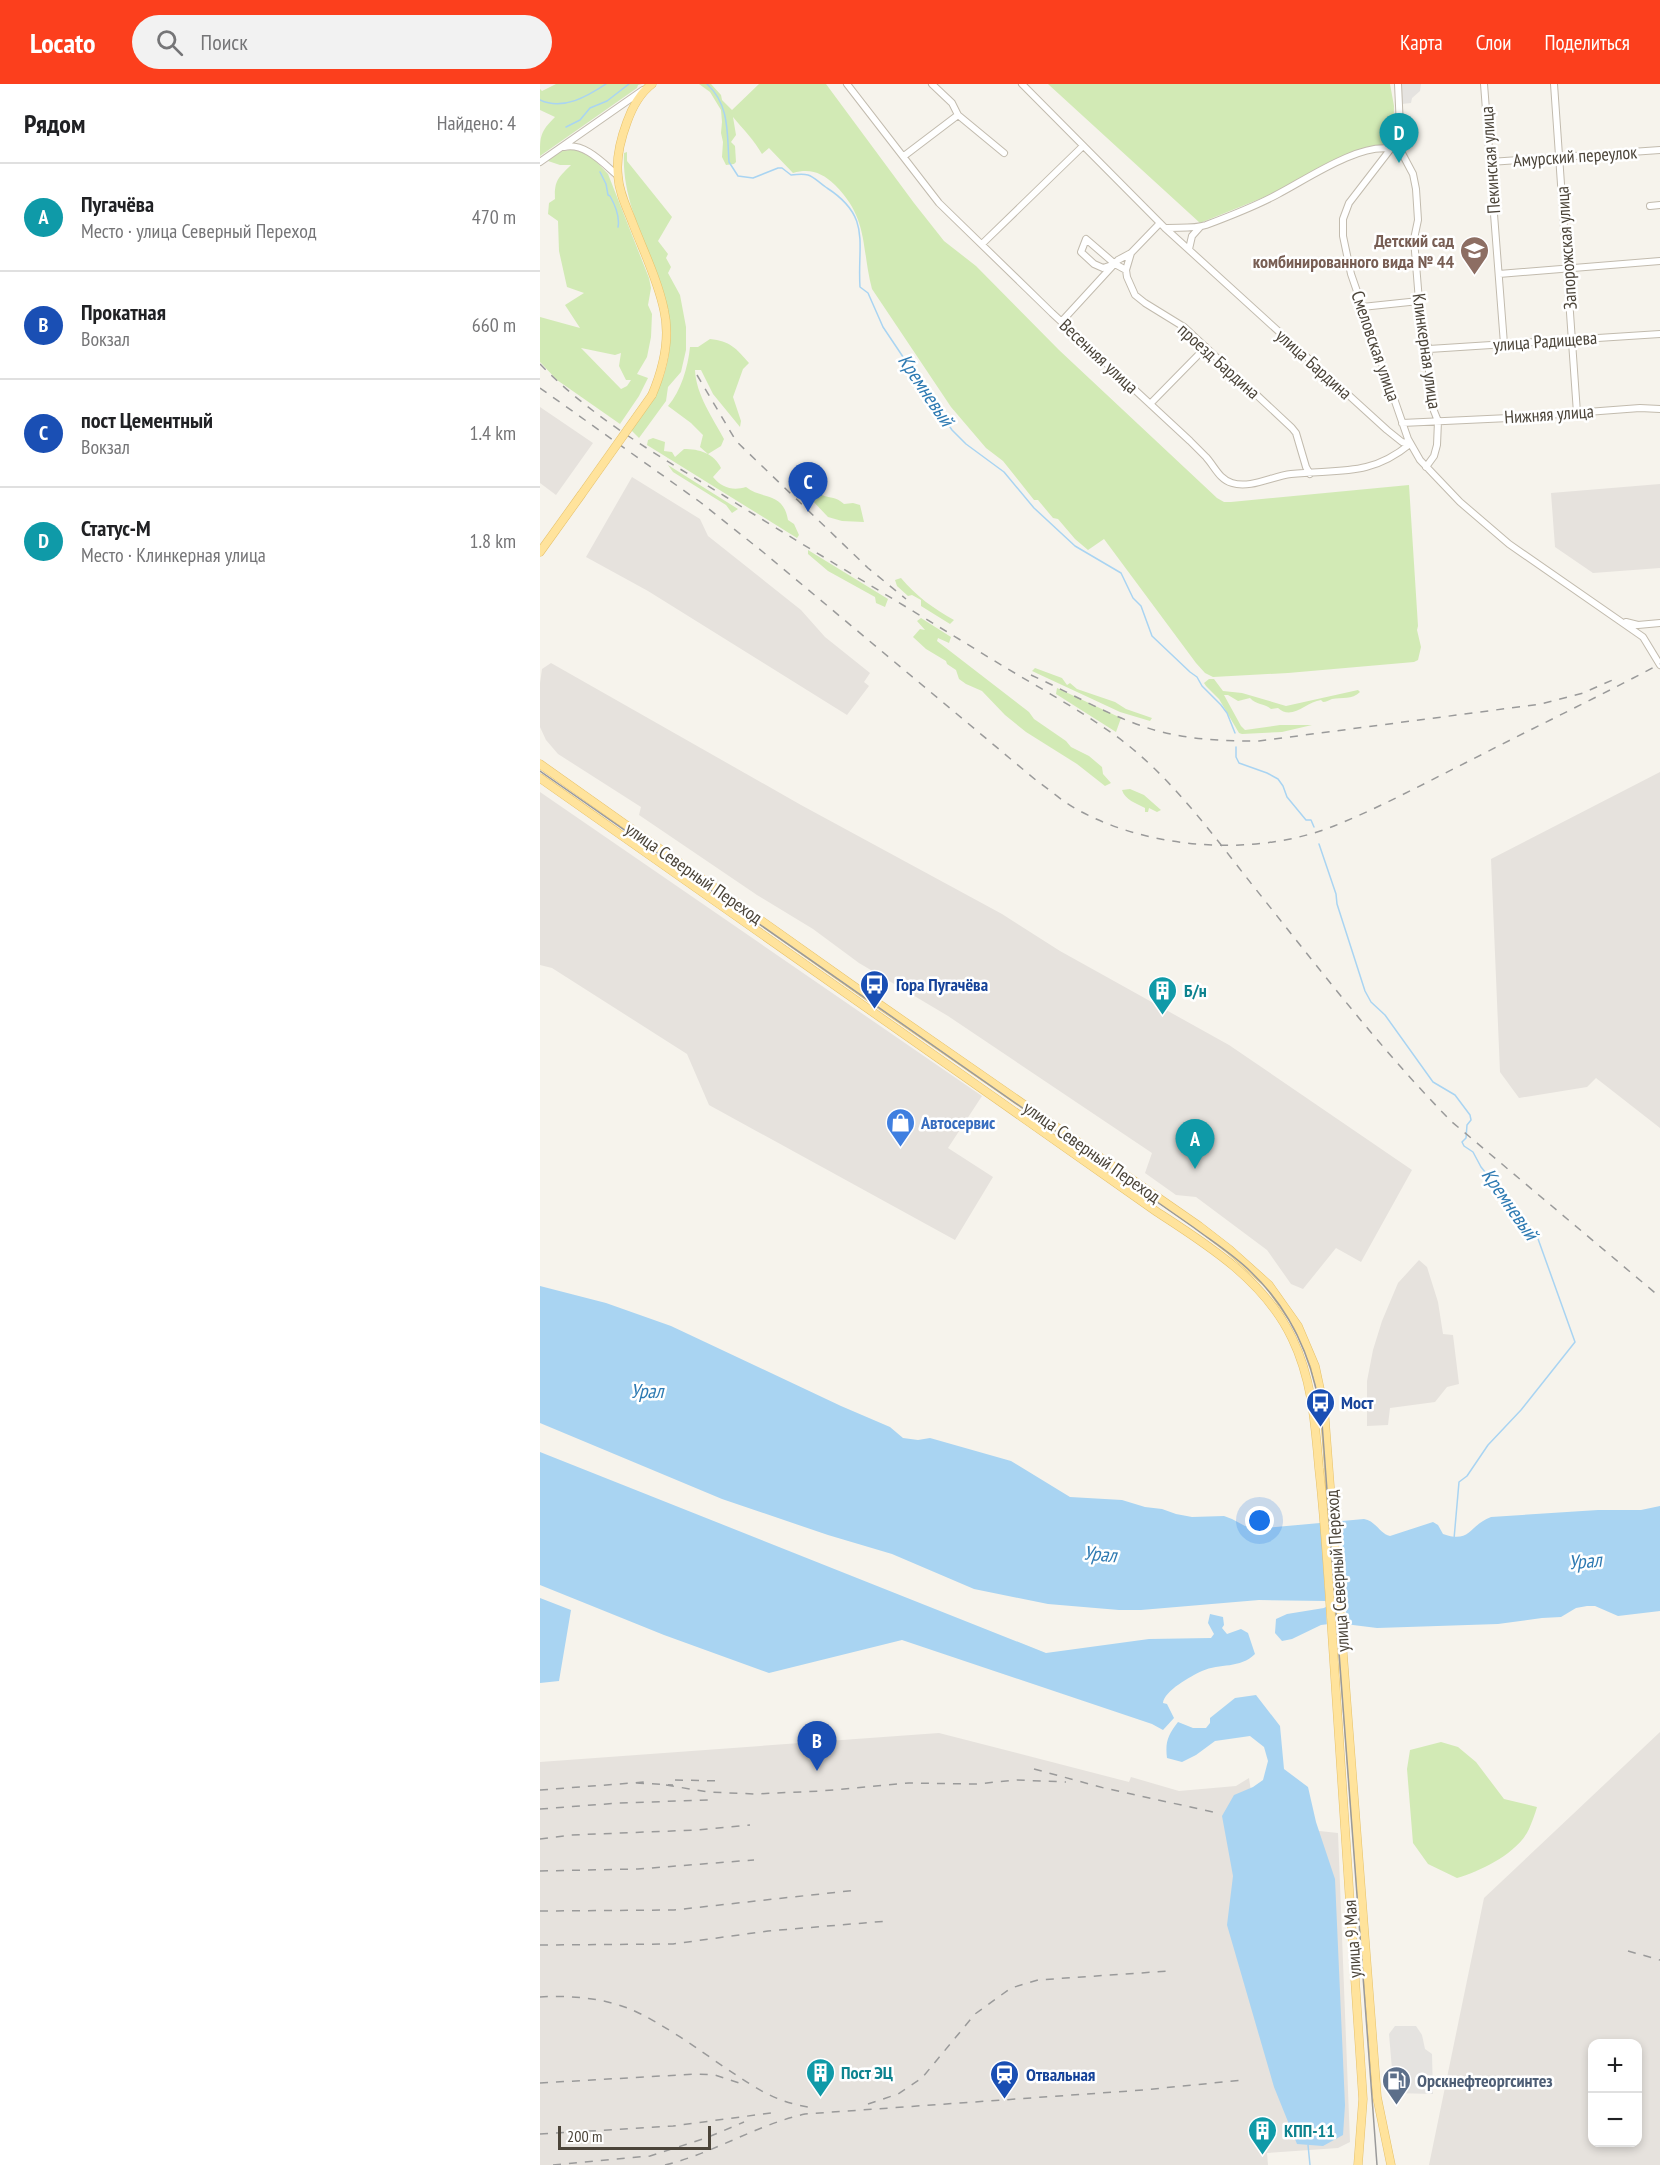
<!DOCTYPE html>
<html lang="ru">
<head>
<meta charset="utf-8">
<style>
  :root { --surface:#fff; --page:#f2f2f2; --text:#202124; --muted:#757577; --line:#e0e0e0; --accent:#fc3f1d }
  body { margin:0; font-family:"PT Sans Narrow",sans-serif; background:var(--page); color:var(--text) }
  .controls { position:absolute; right:18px; bottom:18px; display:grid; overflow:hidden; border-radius:12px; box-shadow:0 3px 9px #0003 }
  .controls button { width:54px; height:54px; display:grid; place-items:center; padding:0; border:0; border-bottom:2px solid var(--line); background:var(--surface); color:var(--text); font:30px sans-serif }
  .scale { position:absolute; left:18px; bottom:15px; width:153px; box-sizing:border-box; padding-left:6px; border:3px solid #4b4439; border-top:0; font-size:16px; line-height:21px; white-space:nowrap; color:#4b4439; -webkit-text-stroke:4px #fff; paint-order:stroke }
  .you { position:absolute; left:720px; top:1437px; width:21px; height:21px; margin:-15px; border:4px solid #fff; border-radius:50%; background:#1a73e8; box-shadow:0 0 0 9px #1a73e833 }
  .badge { display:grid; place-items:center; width:39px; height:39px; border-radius:50%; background:var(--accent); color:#fff; font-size:20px; font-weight:700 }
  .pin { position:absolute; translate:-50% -50px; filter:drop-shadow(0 2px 3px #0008) }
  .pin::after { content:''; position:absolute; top:32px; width:21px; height:18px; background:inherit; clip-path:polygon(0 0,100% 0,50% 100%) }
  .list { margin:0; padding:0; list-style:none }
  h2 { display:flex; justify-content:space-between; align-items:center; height:78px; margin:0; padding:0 24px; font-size:26px }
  h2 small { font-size:20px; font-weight:400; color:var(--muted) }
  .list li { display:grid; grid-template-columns:39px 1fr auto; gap:18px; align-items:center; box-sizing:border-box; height:108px; padding:0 24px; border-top:2px solid var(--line) }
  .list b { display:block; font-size:22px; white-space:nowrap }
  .list p { margin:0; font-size:20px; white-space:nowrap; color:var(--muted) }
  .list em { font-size:20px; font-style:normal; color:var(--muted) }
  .icon { flex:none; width:33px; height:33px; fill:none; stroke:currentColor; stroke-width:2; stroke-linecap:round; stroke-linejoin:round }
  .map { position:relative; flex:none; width:1120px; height:2081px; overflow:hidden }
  header { display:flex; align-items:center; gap:36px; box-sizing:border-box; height:84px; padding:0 30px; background:var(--accent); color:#fff }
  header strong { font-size:28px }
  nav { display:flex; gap:33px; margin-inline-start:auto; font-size:21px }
  .search { width:420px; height:54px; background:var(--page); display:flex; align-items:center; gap:15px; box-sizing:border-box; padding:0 21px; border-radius:33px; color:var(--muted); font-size:22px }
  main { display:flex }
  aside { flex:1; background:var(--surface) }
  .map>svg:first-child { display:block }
  .industrial { fill:#e6e2dd; fill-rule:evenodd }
  .green { fill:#d2eab5; fill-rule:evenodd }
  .parking { fill:#e5e3e0 }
  .water { fill:#a9d4f2 }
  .pier { fill:#f6f3ec }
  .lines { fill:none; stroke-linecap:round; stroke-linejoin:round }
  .stream { stroke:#a9d4f2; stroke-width:1.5 }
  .minor-casing { stroke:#c2bbae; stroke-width:8 }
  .major-casing { stroke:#e6c16a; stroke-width:9 }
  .minor { stroke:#fff; stroke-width:6 }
  .major { stroke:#ffe39c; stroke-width:8 }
  .tram { stroke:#9a9a9a; stroke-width:1.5 }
  .rail { stroke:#9a9a9a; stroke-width:1.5; stroke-dasharray:8 8; stroke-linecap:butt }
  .major-bridge-casing { stroke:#e6c16a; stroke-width:9; stroke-linecap:butt }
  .major-bridge { stroke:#ffe39c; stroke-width:8 }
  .labels { text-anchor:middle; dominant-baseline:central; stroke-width:5; stroke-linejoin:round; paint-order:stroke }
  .street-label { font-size:18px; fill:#4b4439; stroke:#fff }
  .education-label { font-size:18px; font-weight:bold; fill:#785e54; stroke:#fff; text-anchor:end }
  .transit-label { font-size:18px; font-weight:bold; fill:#164399; stroke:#fff; text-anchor:start }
  .culture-label { font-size:18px; font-weight:bold; fill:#0d838f; stroke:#fff; text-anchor:start }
  .shop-label { font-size:18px; font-weight:bold; fill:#366cbe; stroke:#fff; text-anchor:start }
  .service-label { font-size:18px; font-weight:bold; fill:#4e5e75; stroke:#fff; text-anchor:start }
  .water-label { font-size:20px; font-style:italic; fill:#2e7ab2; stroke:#fff }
</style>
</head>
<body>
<header>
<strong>Locato</strong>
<div class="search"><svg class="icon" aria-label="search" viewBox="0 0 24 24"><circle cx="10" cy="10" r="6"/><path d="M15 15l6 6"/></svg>Поиск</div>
<nav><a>Карта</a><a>Слои</a><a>Поделиться</a></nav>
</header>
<main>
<aside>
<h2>Рядом<small>Найдено: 4</small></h2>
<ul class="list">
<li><span class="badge" style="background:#0f9aa8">A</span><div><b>Пугачёва</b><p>Место · улица Северный Переход</p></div><em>470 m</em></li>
<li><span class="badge" style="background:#1a4fb4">B</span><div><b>Прокатная</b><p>Вокзал</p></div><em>660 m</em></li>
<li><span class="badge" style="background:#1a4fb4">C</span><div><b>пост Цементный</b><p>Вокзал</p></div><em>1.4 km</em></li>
<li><span class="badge" style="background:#0f9aa8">D</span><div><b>Статус-М</b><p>Место · Клинкерная улица</p></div><em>1.8 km</em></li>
</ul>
</aside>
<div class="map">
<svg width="1120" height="2081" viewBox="0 0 1120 2081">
  <rect width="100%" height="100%" fill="#f6f3ec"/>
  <!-- industrial -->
  <path class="industrial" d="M0,323l53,36 -37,52 -16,-12z
    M92,393l68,42 8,17 93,74 24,27 45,36 -6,9 5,4 -22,29 -199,-124 -62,-34z
    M1120,400v84l-67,5 -38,-26 -4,-54z
    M11,579l250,142 201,109 58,37 169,94 183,125 -51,92 -25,-14 -33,41 -12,-5 -24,-34 -71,-53 -20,-2 -31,-22 7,-20 -204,-137 -89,-53 -46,-34 -56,-34 -118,-80 2,-8 -83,-53 -12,-14 -6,-13v-44l2,-14z
    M1120,688v356l-64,-50 -9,9 -68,11 -19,-26 -9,-213z
    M0,708l442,304 -34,52 45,29 -38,63 -246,-135 -22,-51 -135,-86 -12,-3z
    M879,1176l8,7 11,35 5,32 10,1 6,49 -12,3 -12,15 -45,6 -2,17 -21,1v-45l6,-31 9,-29 16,-38z
    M1120,1648v433h-231l55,-267zM1052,1960h46v98h-46z
    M399,1649l190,49 2,-5 48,14 57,-5 13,-8 9,61 52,-9 28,3 12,309 -12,6 -71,5 1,12h-728v-403z"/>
  <!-- green -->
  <path class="green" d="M16,0h86l-4,1 -1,3 -97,68c0,-20 0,-24 15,-39l-15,-7v-21l2,2z
    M159,0h12l10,11 1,5 10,10 27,-26h67l88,119 30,38 32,25 83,84 158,148 7,4h7l178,-17 9,141 -1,4 4,17 -3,13 -4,2 -126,11 -75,4 -8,-4 -9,-10 -92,-124 -16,11 -13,-11 -17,-20 -5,-1 -15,-18h-4l-31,-39 -17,-13 -35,-41 -79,-118c-11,-42 -3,-70 -37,-104 -13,-12 -24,-17 -42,-12l-24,-25 -7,6c-8,-14 -19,-25 -29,-37l3,18 -5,7 4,4 1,16 -2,2 -8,1 -4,-8 1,-15 -2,-9 1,-11 -1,-12 -11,-18z
    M508,0h342l4,22 -1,35 -43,13 -73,38 -77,31z
    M35,65l18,9 15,16 41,104 2,10 -3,17 4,9 -1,23 -4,20 -10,17 11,4 -9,18 -19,28 -63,-44 -17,-18v-45l40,11 -15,-23 19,-12 -17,-6 -8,-36 -1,-30 -10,-7 1,-11 6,-4c-1,-19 4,-22 16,-34h-11l-12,-4 9,-9zM41,264l34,7 6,-2 -2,13 7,14h5l-4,6 -6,3z
    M87,68v9l45,56 -14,24 10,13 -2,4 5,9 -3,6 12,22 6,32v23l-5,22 -13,15 -2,14 -27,37 -8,-8c11,-18 27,-35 33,-55 27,-83 -44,-142 -40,-222z
    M170,255c20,2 26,9 39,24l-6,6 -10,28 8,24 -1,6 -27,-33 -12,-24h-6c1,25 18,48 29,69l-3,7 -13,8 -8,-7 3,-12 -12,-12 -23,-17c13,-15 20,-39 22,-59h8z
    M113,354l12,4 -1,9 8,1 3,5 9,-8c15,0 30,4 37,19l-8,9c9,11 20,14 33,10 16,13 37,4 42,33l6,4 5,11 -2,3 -150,-93 1,-5z
    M128,381l70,44 -6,4 -6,-8 -53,-33z
    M259,392c7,7 14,15 23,19 10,4 13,1 22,9l9,-1 7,2 4,17 -22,-1 -14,-4 -36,-38z
    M268,466l80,49 -3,8 -9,-4 -1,-6 -47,-26 -20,-17z
    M361,494c15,18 33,31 53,42l-4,4 -29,-18v-6l-9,-5 -4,1 -11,-10 -2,-6z
    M381,534l30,19 -2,6 -11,-5 -1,3 92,71 5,7 32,22 5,6 18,9 13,11 1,7 8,9 -6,3 -28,-22 -51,-32 -21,-17 -23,-24 -16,-7 -7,-5 -3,-9 -9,-6 -1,-3 -20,-12 -13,-12 7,-8 5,1 -8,-9z
    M495,584l27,10 5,7 3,-2 7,6 38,13 11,7 26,9 -2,3 -30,-9 -88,-41z
    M669,595h5l9,12 19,2 44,13 72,-16 2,2c-8,8 -18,5 -28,7 -3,1 -6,3 -9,3l-2,-2c-15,2 -29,21 -43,8l-7,1c-7,-6 -15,-4 -21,-11l-12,3 -10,-6h-4l17,31 4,4 35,-5h32l-30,7 -40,2 -3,-1 -20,-34 -13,-13 -2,-3z
    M517,604l64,30 -5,14 -60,-38z
    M590,705l14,6 17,15 -4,2 -8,-4 -1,4h-3v-4c-9,-5 -20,-8 -23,-18z
    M901,1658l17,5 18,15 28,37 33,8c-2,7 -5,15 -8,22 -11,24 -48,42 -72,49l-29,-14 -15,-21 -6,-74 3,-19z"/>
  <!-- parking -->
  <path class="parking" d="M862,0h19l-1,7 -8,7 -1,5 -9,1z
    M855,1942h21l6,9 3,14 7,5 1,40 -39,-1 -5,-59z"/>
  <!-- water -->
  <path class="water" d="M0,1202l66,17 65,23 170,80 49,21 13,11 15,2 12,-2 81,23 59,36 52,3 23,7 17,2 14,5 16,3 32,-1 8,3 13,7 20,2 99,-9c12,2 16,15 26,17l43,-14 5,3 5,9c28,10 26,-9 48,-17l107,-7h43l19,-4v105l-42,5 -23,-10h-8l-11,2 -15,9 -19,1 -44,6 -121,4 -40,-5 -16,2 -29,14 -10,2 -7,-8 1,-14 11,-5 37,-6 3,-2 -1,-5 -67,-1 -118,10h-22l-71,-6 -74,-15 -82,-35 -64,-19 -106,-36 -182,-76z
    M0,1368l506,201 103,-14 62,-1 3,-4 -6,-11 2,-9 13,3 1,8 -2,3 5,6 14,-5 7,4 7,21c-15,15 -35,9 -53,17 -11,5 -38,20 -39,32l4,1 7,14 -11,12 -11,-6 -250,-84 -133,33 -105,-38 -124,-50z
    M0,1514l31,12 -12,71 -19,2z
    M716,1611l24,31 4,43 24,18 8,35 19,57 10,226 -2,30 -20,11 -26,-2 -23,-57 -47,-162 6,-49 -11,-60 12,-21 19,-8 10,-7 5,-19 -4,-14 -14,-11 -35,5 -19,14 -14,7 -15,-4c-2,-16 1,-23 11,-36l15,6h13l4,-5v-5l25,-20z"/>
  <!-- pier -->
  <path class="pier" d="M801,1434l6,108 -20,1 -6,-107z"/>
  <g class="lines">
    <!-- stream -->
    <path class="stream" d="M167,0c23,21 20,50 22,78l9,14 15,2 25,-10h4l9,7c22,-3 20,2 36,13 45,29 30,55 33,99l8,6 15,34 69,103 14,14 38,28 30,36 41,38 46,27 12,25 8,8 11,30 38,36 7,5 5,9 19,19 6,8 8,20
      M0,16c23,11 48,-4 66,-16
      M26,43l14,-7 10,-12 17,-7 22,-17
      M60,88l6,12 2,11 2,1c5,9 10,21 8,31
      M696,663v10l3,6 28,10 11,6 5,7 4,11 19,23h5l3,7
      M779,760l17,50 1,10 28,87 6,11 14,13 48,67 22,13 15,20 1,5 -4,5 -1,13 -4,4 2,4 9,6 8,15 56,69 38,106 -54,68 -33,35 -21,31 -8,6 -5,57
      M768,2061l2,20"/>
    <defs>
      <path id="minor" d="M307,0l92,119 113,110 138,128c5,5 11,11 16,16 9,10 13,22 26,26 18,6 41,-7 59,-9 48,-5 79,3 119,-30
        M392,0l20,19 6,12 46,38
        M482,0l143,144 222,202 15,12 8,2
        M858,0l2,43 -4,15 -47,61 -6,16v17l8,38 57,165 12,21 40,42 49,42 134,93 17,28
        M944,0l20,260
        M1014,0l23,329
        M856,58l17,32 3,15 2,31 -4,19 5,62 5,36 5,12v31l5,31 4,10 -1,24 -3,11 -8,11
        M24,63c20,-5 39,16 53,28
        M364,72l54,-41
        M0,78l103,-72
        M950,78l170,-12
        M1110,122l10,-1
        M625,144c13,-1 29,1 41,-3 24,-9 50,-19 72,-31 29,-15 81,-51 113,-45
        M442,160l101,-98
        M649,165l3,-13 8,-9
        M575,180l-29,-25 -5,13 13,12 9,4 12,-4 11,6 1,7 8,18 10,8 39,24 108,101 4,5 10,34 4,7
        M586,186l5,-17
        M959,190l161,-13
        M822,223l57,-6
        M522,237l56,-61 13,-7 29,-30
        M889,265l231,-15
        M610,320l56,-57
        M862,339l107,-5 131,-10 20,1
        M1086,538l12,3 22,-2"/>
      <path id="major" d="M112,0c-12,9 -20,24 -25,38 -6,16 -11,37 -9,54 1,17 9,32 15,48 11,28 25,57 31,86 7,30 -1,59 -12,85
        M0,468l41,-57
        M0,680l336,238 323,224 31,24 39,35 29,41 17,40 9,42 53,689 14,68
        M0,694l617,434c51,33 107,68 135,126 20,41 23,85 27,130 5,44 8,89 11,134 12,165 22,331 33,497l-5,66"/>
    </defs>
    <!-- minor casing -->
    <use href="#minor" class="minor-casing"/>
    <!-- major casing -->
    <use href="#major" class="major-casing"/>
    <!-- minor -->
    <use href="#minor" class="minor"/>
    <!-- major -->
    <use href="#major" class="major"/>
    <!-- tram -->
    <path class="tram" d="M0,687l653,456c20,15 41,28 58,45 43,41 64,93 71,151l55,742"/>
    <!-- rail -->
    <path class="rail" d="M0,280c53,55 121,93 186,133 88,55 178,108 267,163 41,25 84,48 123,76 55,40 96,98 138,151 64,80 126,162 198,235l208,175
      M157,291l39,66 132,127 38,31
      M0,304l160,114 63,50 274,229c13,9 26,21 41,29 73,40 178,47 256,16 47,-19 93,-44 139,-67 62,-32 125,-62 187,-95
      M491,591c42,19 83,44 127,56 34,9 67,10 101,10l282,-37 42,-11 34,-15
      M494,1685l70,19 109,24
      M135,1696l47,1
      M96,1699l37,2
      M126,1701l42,7 47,2 66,-3 88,-8 67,1 41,-4 49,2
      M0,1706l105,-8
      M0,1725l79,-6 89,-3
      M0,1755l31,-4 126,-5 53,-5
      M0,1787l98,-2 116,-9
      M0,1827l134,-1 183,-20
      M0,1861l133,-1 95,-13 120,-10
      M1088,1867l32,9
      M0,1913c29,-2 63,1 90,12 29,12 68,40 94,58 32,21 51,36 91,41
      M0,1999l156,-9 19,1 24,8
      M328,2020l30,-10 24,-16 53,-64 36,-26 27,-8 131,-9
      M0,2050l133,-8 105,-14
      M13,2081l97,-9 56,-18 38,-16
      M125,2081c49,-12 91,-40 140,-51l338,-24 100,-10"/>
    <defs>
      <path id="major-bridge" d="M41,411l71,-100"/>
    </defs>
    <!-- major-bridge casing -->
    <use href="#major-bridge" class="major-bridge-casing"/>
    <!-- major-bridge -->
    <use href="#major-bridge" class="major-bridge"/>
  </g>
  <!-- icons -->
  <defs>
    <symbol id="school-pin" viewBox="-11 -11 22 30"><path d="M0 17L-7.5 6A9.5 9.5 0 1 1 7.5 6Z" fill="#8d6e63" stroke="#fff"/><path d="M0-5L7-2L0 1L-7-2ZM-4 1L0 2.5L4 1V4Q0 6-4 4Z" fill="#fff"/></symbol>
    <symbol id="bus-pin" viewBox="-11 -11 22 30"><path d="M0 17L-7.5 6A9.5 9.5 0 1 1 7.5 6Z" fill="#1a4fb4" stroke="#fff"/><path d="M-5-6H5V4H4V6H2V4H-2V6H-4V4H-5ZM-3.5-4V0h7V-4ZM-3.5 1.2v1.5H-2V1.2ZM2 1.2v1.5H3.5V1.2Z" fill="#fff"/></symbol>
    <symbol id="building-pin" viewBox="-11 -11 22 30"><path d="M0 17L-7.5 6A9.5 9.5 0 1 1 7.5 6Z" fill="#0f9aa8" stroke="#fff"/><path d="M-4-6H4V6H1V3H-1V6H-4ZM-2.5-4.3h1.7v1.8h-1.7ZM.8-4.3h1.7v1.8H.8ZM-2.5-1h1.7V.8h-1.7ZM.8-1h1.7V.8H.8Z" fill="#fff"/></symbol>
    <symbol id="shop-pin" viewBox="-11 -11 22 30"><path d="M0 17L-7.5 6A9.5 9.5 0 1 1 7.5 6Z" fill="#3f7fe0" stroke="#fff"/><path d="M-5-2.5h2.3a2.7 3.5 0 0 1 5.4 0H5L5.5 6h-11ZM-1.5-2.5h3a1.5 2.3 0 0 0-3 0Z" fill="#fff"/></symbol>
    <symbol id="station-pin" viewBox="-11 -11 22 30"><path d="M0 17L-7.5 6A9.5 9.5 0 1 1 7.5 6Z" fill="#1a4fb4" stroke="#fff"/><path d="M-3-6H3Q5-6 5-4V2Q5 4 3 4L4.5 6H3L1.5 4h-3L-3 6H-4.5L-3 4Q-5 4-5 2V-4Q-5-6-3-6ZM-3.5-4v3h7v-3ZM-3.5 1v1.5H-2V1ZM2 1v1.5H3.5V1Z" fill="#fff"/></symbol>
    <symbol id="fuel-pin" viewBox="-11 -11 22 30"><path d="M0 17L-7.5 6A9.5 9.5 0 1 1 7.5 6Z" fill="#5c6f8a" stroke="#fff"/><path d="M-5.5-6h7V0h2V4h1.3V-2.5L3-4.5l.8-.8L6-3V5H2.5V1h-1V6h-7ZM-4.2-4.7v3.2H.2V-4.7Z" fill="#fff"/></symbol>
  </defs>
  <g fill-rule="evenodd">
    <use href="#school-pin" x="918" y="150" width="33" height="45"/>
    <use href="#bus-pin" x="318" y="884" width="33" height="45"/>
    <use href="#building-pin" x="606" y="890" width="33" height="45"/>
    <use href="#shop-pin" x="344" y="1022" width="33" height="45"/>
    <use href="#bus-pin" x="764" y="1302" width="33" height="45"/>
    <use href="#building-pin" x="264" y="1972" width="33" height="45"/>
    <use href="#station-pin" x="448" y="1974" width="33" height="45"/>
    <use href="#fuel-pin" x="840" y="1980" width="33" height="45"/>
    <use href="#building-pin" x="706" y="2030" width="33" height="45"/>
  </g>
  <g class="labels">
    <!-- street labels -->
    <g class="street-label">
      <text transform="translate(1035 72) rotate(-4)">Амурский переулок</text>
      <text transform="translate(950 76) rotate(-94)">Пекинская улица</text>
      <text transform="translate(1026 164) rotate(-94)">Запорожская улица</text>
      <text transform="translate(1005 257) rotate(-4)">улица Радищева</text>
      <text transform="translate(836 262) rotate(71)">Смеловская улица</text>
      <text transform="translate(887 267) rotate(82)">Клинкерная улица</text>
      <text transform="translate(559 272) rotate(43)">Весенняя улица</text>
      <text transform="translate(679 277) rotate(42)">проезд Бардина</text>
      <text transform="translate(774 280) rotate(42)">улица Бардина</text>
      <text transform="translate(1009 330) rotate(-4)">Нижняя улица</text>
      <text transform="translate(154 789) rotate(35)">улица Северный Переход</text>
      <text transform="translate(552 1068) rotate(35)">улица Северный Переход</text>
      <text transform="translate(797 1487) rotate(-94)">улица Северный Переход</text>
      <text transform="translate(812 1855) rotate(-94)">улица 9 Мая</text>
    </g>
    <!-- education labels -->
    <g class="education-label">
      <text x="914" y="156">Детский сад<tspan x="914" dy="21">комбинированного вида № 44</tspan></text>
    </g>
    <!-- transit labels -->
    <g class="transit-label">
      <text x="356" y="900">Гора Пугачёва</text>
      <text x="801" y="1318">Мост</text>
      <text x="486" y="1990">Отвальная</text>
    </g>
    <!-- culture labels -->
    <g class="culture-label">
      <text x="644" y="906">Б/н</text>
      <text x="301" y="1988">Пост ЭЦ</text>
      <text x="744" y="2046">КПП-11</text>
    </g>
    <!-- shop labels -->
    <g class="shop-label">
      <text x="381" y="1038">Автосервис</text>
    </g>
    <!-- service labels -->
    <g class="service-label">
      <text x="877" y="1996">Орскнефтеоргсинтез</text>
    </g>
    <!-- water labels -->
    <g class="water-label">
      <text transform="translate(386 306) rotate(56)">Кремневый</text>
      <text transform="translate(970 1120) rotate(55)">Кремневый</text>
      <text x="107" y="1307">Урал</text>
      <text transform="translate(560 1470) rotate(5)">Урал</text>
      <text transform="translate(1045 1477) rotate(-5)">Урал</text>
    </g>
  </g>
</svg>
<div class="controls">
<button>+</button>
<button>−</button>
</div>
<div class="scale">200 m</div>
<div class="you"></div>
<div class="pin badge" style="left:655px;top:1085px;background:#0f9aa8">A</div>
<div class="pin badge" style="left:277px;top:1687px;background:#1a4fb4">B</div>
<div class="pin badge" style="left:268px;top:428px;background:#1a4fb4">C</div>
<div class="pin badge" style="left:859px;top:79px;background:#0f9aa8">D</div>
</div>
</main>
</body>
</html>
